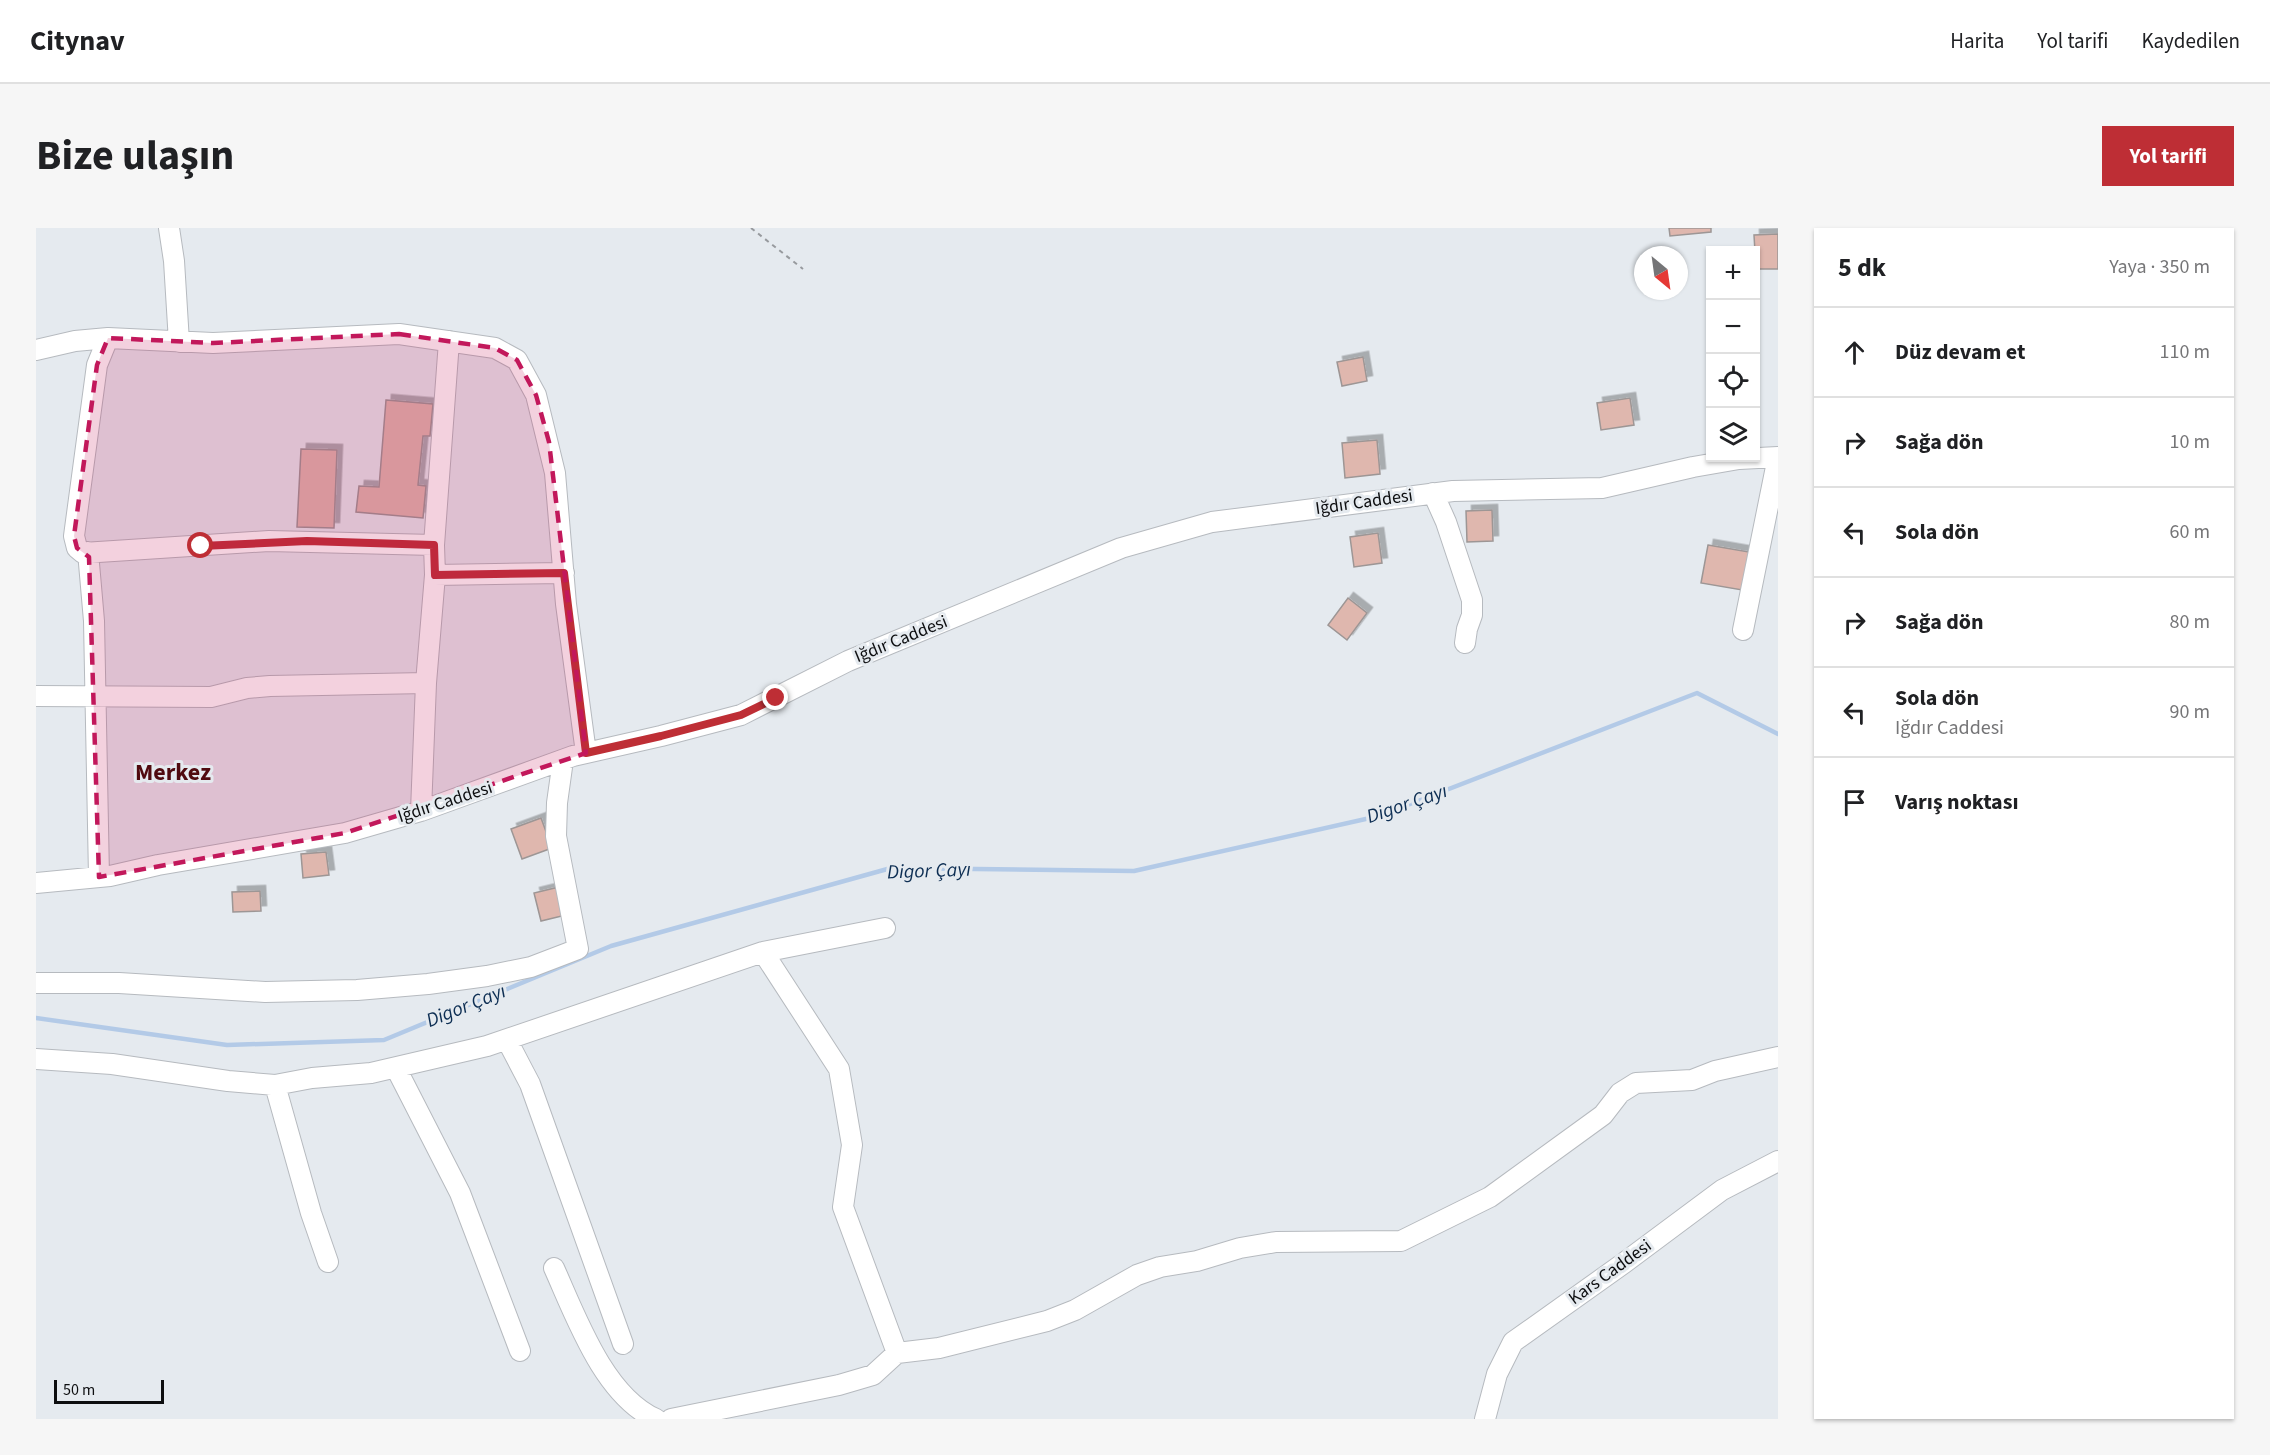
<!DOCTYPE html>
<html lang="tr">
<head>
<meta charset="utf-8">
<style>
  :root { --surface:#fff; --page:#f6f6f6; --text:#202124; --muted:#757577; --line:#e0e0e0; --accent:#be2e35 }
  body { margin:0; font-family:"Source Sans 3",sans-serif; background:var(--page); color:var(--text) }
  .controls { position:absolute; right:18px; top:18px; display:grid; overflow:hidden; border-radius:0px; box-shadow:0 2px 4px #0004 }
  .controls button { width:54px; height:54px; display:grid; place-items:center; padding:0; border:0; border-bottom:2px solid var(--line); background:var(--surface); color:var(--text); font:30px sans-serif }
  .compass { position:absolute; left:1598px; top:18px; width:54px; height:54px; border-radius:50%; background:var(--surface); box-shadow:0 2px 4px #0004; rotate:151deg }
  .scale { position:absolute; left:18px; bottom:15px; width:110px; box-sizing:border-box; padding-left:6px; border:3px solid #0d0e10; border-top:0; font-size:16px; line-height:21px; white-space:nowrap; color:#0d0e10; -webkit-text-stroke:4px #e5eaef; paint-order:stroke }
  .stop { position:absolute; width:18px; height:18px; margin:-14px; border:4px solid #be2e35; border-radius:50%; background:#fff }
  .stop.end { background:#be2e35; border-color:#fff; box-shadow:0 2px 6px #0008 }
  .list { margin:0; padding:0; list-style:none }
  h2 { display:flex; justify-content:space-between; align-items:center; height:78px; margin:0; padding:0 24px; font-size:26px }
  h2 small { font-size:20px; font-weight:400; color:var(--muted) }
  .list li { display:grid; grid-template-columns:39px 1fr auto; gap:18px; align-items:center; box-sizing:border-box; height:90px; padding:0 24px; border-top:2px solid var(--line) }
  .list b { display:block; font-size:22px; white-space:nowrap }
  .list p { margin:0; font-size:20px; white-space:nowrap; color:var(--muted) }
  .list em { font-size:20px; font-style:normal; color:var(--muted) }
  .icon { flex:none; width:33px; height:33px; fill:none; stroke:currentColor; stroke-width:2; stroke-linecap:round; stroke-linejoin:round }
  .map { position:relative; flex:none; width:1742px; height:1191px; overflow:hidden; border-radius:0px }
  header { display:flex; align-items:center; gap:36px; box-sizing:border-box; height:84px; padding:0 30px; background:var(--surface); border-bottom:2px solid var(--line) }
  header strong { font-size:28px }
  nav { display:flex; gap:33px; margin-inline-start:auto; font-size:21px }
  .intro { display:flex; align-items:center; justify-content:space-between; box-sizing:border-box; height:144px; padding:0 36px }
  h1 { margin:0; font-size:42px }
  .button { padding:15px 27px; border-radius:0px; background:var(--accent); color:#fff; font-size:21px; font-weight:700 }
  main { display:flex; gap:36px; padding:0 36px }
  aside { flex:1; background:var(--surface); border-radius:0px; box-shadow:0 2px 4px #0004 }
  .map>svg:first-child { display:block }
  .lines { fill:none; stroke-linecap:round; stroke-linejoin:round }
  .stream { stroke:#b3cae7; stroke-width:4.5 }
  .building { fill:#dfb7ae; stroke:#9d9695; stroke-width:1.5; filter:url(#shadow) }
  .minor-casing { stroke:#b6babf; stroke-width:22 }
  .path { stroke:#979a9e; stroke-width:2; stroke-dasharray:4.5 4.5; stroke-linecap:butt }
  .minor { stroke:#fff; stroke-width:20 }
  .route { stroke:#be2e35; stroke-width:8 }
  .marked { fill:#c2185b; fill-opacity:0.2; stroke:#c2185b; stroke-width:4.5; stroke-dasharray:12 8; stroke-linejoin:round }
  .labels { text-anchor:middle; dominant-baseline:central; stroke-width:6; stroke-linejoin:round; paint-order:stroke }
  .street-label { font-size:18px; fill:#0d0e10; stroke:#e5eaef }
  .water-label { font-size:20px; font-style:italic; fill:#0d2e53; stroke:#e5eaef }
  .district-label { font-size:24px; font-weight:bold; fill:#500a0f; stroke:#e5eaef }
</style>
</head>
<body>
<header>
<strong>Citynav</strong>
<nav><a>Harita</a><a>Yol tarifi</a><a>Kaydedilen</a></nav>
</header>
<div class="intro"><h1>Bize ulaşın</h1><a class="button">Yol tarifi</a></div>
<main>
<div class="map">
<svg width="1742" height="1191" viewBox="0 0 1742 1191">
  <defs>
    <filter id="shadow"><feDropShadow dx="5.5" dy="-5.5" stdDeviation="0" flood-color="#0004"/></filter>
  </defs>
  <rect width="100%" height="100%" fill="#e5eaef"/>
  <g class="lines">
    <!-- stream -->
    <path class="stream" d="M0,790l191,27 157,-5 227,-94 280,-78 243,3 245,-55 318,-123 81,41"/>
  </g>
  <!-- building -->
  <path class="building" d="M1633,0h42v4l-41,4z
    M1742,6v35h-22l-2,-34z
    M1327,129l4,24 -25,5 -5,-24z
    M1594,170l4,27 -33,5 -4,-27z
    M350,172l47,4 -3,32h-7l-5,49 8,1 -3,32 -67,-6 3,-26 20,1z
    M1341,212l3,34 -35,4 -3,-35z
    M265,221l36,1 -3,78 -37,-1z
    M1456,282l1,31 -26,1 -1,-31z
    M1342,305l4,30 -28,4 -4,-30z
    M1672,317l47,8 -7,38 -47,-8z
    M1312,370l19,15 -20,27 -19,-15z
    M505,590l11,30 -30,11 -11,-30z
    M290,624l3,23 -26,3 -2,-24z
    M523,659l7,28 -25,6 -7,-28z
    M224,663l1,20 -28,1 -1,-20z"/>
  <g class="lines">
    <defs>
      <path id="minor" d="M133,0l5,33 5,81
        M72,110l-11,27 -23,171 3,12 6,5 186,-12 165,4
        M0,122l39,-9 33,-3 105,5 186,-9 96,14 22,12 19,35 19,78 11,131 20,149
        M1397,265l13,29 26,78v15l-5,14 -2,14
        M52,324l6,69 5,256
        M399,347l129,-2
        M1707,402l35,-173
        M0,468l175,1 36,-9 23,-2 156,-3
        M385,583l5,-128 9,-108 -1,-30 15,-204
        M0,655l74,-7 48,-11 187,-32 76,-22 152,-55 88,-20 80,-21 107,-54 273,-113 91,-26 241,-31 149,-3 91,-21 46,-8 39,-2
        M727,724l76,117 13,76 -9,62 54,146 42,-5 108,-27 28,-11 62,-35 23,-8 37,-6 43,-13 36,-6 125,-1 89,-44 113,-82 17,-22 16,-10 56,-3 23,-9 63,-14
        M0,755h83l146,9 92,-2 71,-6 59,-8 44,-9 47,-18 -22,-113 1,-33 6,-43
        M471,812l23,44 93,260
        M0,831l76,5 116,17 47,4 37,-7 59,-5 116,-27 276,-94 122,-24
        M360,840l64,125 60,158
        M239,857l36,128 17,49
        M518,1040c22,49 50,128 102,151
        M635,1191l168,-34 34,-10 24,-22
        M1449,1191l12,-45 16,-32 111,-79 98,-73 56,-29"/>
    </defs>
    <!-- minor casing -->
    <use href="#minor" class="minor-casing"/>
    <!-- path -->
    <path class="path" d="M715,0l52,41"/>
    <!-- minor -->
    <use href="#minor" class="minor"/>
  </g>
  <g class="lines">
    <!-- route -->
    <path class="route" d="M165,318l106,-5 127,4 1,30 129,-2 22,180 75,-17 80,-21 35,-17"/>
  </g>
  <!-- marked area -->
  <path class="marked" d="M363,106l96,14 22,12 19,35 13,47 37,311 -241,80 -246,44 -10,-320 -12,-9 -3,-12 23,-171 11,-27 105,5z"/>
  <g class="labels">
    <!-- street labels -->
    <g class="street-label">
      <text transform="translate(1328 274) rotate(-8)">Iğdır Caddesi</text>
      <text transform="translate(865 411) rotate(-22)">Iğdır Caddesi</text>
      <text transform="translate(409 574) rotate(-18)">Iğdır Caddesi</text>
      <text transform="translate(1574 1044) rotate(-36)">Kars Caddesi</text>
    </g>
    <!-- water labels -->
    <g class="water-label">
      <text transform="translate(1371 576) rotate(-19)">Digor Çayı</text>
      <text transform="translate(893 643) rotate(-2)">Digor Çayı</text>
      <text transform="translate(430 778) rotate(-22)">Digor Çayı</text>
    </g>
    <!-- district labels -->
    <g class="district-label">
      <text x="137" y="544">Merkez</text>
    </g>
  </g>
</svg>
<div class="controls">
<button>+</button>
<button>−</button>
<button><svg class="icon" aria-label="locate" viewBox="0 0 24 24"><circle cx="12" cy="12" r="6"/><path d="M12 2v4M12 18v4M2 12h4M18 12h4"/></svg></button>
<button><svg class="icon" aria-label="layers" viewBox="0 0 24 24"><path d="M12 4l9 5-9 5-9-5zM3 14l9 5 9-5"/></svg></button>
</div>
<svg class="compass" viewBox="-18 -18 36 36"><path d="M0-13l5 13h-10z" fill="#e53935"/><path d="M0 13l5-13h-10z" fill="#757577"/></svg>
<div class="scale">50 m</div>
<div class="stop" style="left:165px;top:318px"></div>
<div class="stop end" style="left:740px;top:470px"></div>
</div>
<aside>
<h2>5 dk<small>Yaya · 350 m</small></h2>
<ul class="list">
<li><svg class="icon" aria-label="ahead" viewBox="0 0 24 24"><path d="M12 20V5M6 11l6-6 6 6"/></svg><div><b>Düz devam et</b></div><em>110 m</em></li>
<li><svg class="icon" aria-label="right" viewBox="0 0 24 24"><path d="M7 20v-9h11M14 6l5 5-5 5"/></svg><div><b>Sağa dön</b></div><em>10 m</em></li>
<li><svg class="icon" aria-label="left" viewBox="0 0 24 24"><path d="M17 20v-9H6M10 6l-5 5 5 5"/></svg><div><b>Sola dön</b></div><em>60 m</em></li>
<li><svg class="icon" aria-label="right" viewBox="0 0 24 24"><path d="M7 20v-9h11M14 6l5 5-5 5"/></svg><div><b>Sağa dön</b></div><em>80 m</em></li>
<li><svg class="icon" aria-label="left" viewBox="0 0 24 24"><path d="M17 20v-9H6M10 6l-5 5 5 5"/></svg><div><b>Sola dön</b><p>Iğdır Caddesi</p></div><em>90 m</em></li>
<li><svg class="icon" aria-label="arrive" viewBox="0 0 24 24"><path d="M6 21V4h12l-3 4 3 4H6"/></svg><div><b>Varış noktası</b></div></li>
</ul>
</aside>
</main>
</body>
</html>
